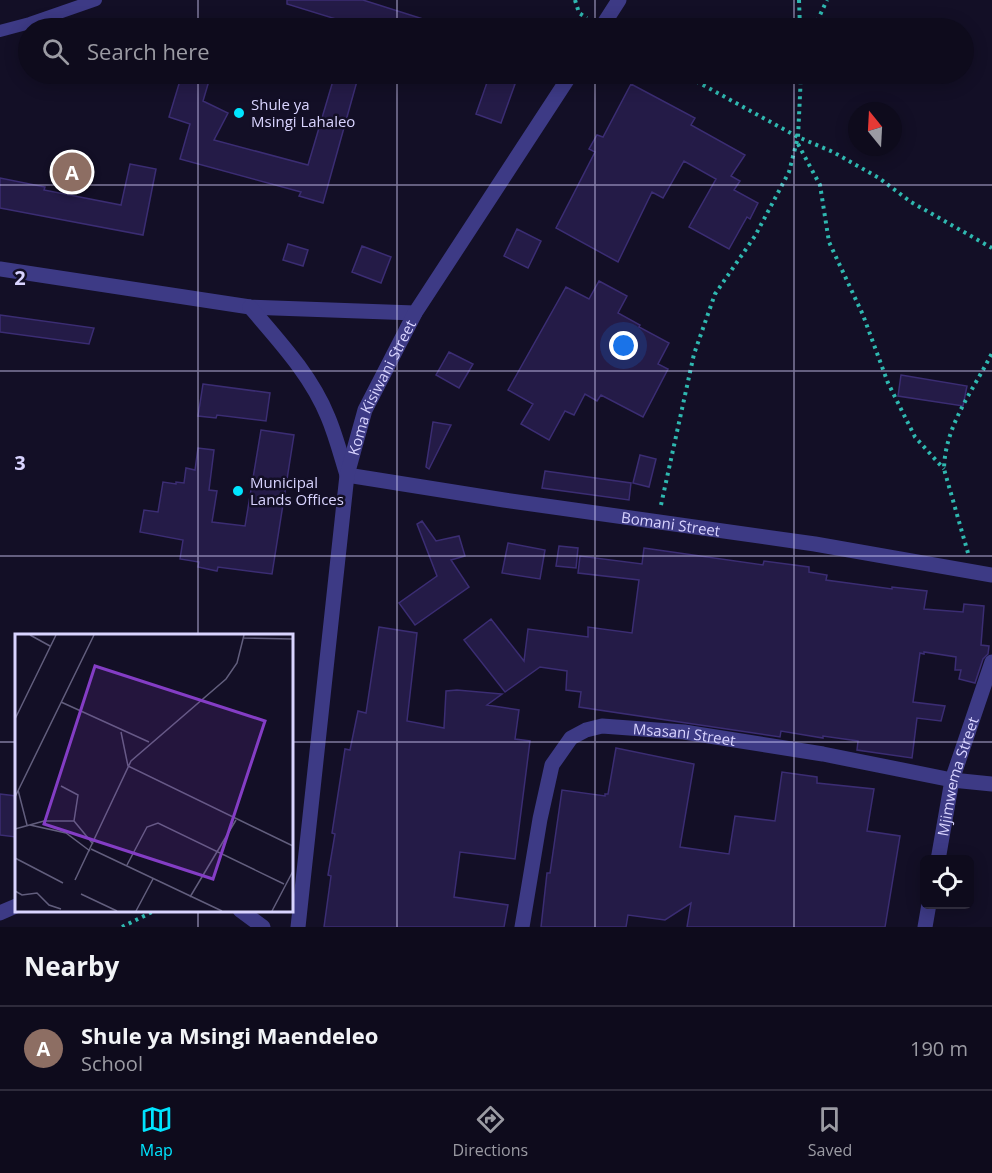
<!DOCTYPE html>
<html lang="en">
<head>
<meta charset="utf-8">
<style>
  :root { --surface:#0e0b1c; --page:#1c1929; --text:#f1f3f6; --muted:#9b9ba3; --line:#2e2b3b; --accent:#00e5ff }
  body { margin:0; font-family:"Open Sans",sans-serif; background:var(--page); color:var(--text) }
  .controls { position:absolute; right:18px; bottom:18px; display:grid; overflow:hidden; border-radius:9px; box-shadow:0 3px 15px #0003 }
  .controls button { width:54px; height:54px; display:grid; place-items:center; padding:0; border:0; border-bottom:2px solid var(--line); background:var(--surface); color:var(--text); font:30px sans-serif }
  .compass { position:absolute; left:848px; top:102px; width:54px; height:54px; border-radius:50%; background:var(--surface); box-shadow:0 3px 15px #0003; rotate:342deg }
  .you { position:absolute; left:624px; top:346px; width:21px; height:21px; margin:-15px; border:4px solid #fff; border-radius:50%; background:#1a73e8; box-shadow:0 0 0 9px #1a73e833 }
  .badge { display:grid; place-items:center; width:39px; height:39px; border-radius:50%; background:var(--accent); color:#fff; font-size:20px; font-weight:700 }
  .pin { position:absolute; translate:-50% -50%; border:3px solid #fff; box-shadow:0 2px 6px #0006 }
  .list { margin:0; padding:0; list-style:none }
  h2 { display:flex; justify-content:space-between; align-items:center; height:78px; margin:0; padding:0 24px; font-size:26px }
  h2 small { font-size:20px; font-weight:400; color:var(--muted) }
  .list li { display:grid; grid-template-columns:39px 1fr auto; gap:18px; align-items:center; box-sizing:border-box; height:84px; padding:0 24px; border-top:2px solid var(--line) }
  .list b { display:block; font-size:22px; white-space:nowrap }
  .list p { margin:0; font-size:20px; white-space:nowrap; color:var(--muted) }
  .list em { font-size:20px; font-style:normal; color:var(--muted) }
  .icon { flex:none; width:33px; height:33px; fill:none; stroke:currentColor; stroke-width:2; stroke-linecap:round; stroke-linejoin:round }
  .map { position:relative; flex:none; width:992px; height:927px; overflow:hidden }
  .search { position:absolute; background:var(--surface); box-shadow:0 3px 15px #0003; left:18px; right:18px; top:18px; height:66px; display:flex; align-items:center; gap:15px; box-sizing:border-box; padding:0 21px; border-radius:33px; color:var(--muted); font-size:22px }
  .sheet { height:162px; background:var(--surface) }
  nav { display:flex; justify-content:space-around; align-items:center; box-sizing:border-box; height:84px; border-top:2px solid var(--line); background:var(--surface); font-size:16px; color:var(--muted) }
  nav a { display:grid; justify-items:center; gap:3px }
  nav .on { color:var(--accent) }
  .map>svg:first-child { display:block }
  .building { fill:#241b47; stroke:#3b2d73; stroke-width:1.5 }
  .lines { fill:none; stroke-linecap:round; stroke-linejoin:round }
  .path { stroke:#2fb8b0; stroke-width:4; stroke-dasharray:3 4.5; stroke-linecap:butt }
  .service { stroke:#3d3a85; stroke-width:12 }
  .minor { stroke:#3d3a85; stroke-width:15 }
  .grid { fill:none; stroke:#d9d4ff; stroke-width:1.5; stroke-opacity:0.55 }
  .poi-dot { fill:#00e5ff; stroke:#130f26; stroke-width:2 }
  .labels { text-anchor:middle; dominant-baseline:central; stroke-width:5; stroke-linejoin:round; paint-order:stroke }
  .poi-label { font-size:15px; fill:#d9d4ff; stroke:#130f26; text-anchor:start }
  .street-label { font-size:15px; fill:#d9d4ff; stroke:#130f26 }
  .inset-road { fill:none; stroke:#625e7d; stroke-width:1.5 }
  .view { fill:#843dc5; fill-opacity:0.15; stroke:#843dc5; stroke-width:3 }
  .inset-edge { fill:none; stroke:#d9d4ff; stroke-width:3 }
  .grid-label { font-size:20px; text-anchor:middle; font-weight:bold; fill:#d9d4ff; stroke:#130f26; stroke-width:5; stroke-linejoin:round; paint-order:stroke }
</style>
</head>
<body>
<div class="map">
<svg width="992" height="927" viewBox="0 0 992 927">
  <rect width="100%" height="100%" fill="#130f26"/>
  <!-- building -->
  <path class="building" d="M287,0h76l79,25 -1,3h-76l-78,-24z
    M182,74h29l-8,27 25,12 -14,27 94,25 27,-91h24l-36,129 -24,-7 2,-4 -121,-33 10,-35 -21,-7z
    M490,74h23l-2,8 4,2 -14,39 -25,-9z
    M631,84l64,34 -4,7 54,30 -14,21 9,5 -6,9 24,13 -8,16 -3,-2 -18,32 -40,-22 27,-48 -32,-18 -21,37 -11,-6 -34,70 -62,-34 39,-76 -6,-3 8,-14 6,2z
    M130,164l26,5 -13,66 -143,-27v-30l45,9 -1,3 77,15z
    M517,229l24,12 -13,27 -24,-12z
    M288,244l20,6 -5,16 -20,-6z
    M362,246l29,11 -10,26 -29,-11z
    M599,281l28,15 -9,17 22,12 -1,2 30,16 -11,21 10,5 -25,48 -42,-22 -4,6 -12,-7 -11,21 -9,-4 -16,29 -28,-16 12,-20 -25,-14 58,-103 23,12z
    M0,315l94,13 -5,16 -89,-12z
    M449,352l24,12 -14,24 -23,-13z
    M901,375l66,11 -4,20 -65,-10z
    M203,384l67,9 -4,28 -49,-6 -1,3 -18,-2z
    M433,422l18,3 -22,44 -3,-2z
    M261,430l33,5 -22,139 -54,-7 -1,4 -19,-4 1,-5 -19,-3 3,-19 -43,-8 4,-22 14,2 5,-30 13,2v-2l8,1 2,-15 9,2 3,-22 16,2 -5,40 8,1 -5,31 33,4z
    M640,455l16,4 -7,28 -16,-4z
    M545,471l86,12 -2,17 -87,-12z
    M422,521l14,20 23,-5 6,20 -14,4 18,27 -54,38 -16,-22 38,-27 -20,-52z
    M508,543l37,7 -5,29 -38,-6z
    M559,546l19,2 -2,20 -20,-2z
    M644,548l119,17 1,-4 45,6v5l18,3 -1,5 66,9v-2l35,4 -3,18 39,3 1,-8 20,2 -3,39 8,1 -1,8 -5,5 -8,24 -16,-4 2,-9h-6l1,-13 -32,-5v2l-4,-1 -7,49 32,4 -4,15 -24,-3 -5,40 -55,-8 1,-9 -35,-5v2l-42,-7 -1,6 -201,-30 2,-15 -15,-2 1,-19 -27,-4 -35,25 -41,-52 27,-21 33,42 4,-32 60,8v-10l44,6 7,-53 -61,-7 2,-17 62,8z
    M379,627l38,6 -10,88 37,7 2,-37 11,-1 45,4 -15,11 32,5 -4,29 15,2 -15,118 -55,-7 -6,45 54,8 -4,22h-180l7,-51 -3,-1 7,-41 -3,-1 13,-84 5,1 8,-39 8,2z
    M616,748l78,16 -14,83 49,7 6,-38 40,5 7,-49 35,5v6l57,6 -7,42 33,5 -15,91h-198l4,-24 -26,17 -37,-5 -2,12h-85l6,-54h3l12,-83 43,6v-2h3z
    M0,794l16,2v41l-16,-2z"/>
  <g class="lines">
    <!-- path -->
    <path class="path" d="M575,0l4,13 8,5
      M799,0l1,28
      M814,28l13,-28
      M683,74l115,63 35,15 46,26 32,24 81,46
      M798,144l22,41 9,57 34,73 25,68 27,54 29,32
      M661,505l33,-151 21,-60 40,-58 34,-64 9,-35 3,-63
      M968,553l-24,-84c1,-44 29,-78 48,-116
      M122,927l34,-17"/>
    <!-- service -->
    <path class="service" d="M0,31l30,-8 66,-23"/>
    <!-- minor -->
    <g class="minor">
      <path d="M601,28l18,-28"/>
      <path d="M0,269l250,38 165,6"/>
      <path id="s1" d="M250,307c29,34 61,68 78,110 8,19 13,39 19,58l157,25 311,44 177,31"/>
      <path id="s2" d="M938,860l14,-80 40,-118"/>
      <path d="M240,910l23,17"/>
      <path d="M0,913l16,-7"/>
      <path id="s3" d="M298,927l49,-452 18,-65 50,-97 156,-239"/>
      <path id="s4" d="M522,927l18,-108 12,-54 19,-27 15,-8 16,-4 82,6 139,22 129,26 40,4"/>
      <path d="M925,927l4,-23"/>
    </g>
  </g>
  <!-- grid -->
  <path class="grid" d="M198,0v28M397,0v28M595,0v28M794,0v28M198,74v562M397,74v853M595,74v853M794,74v853M0,185h992M0,371h992M0,556h992M0,742h16M291,742h701M198,910v17"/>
  <!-- markers -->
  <g class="poi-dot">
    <circle cx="239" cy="113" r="6"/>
    <circle cx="238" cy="491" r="6"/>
  </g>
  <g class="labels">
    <!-- poi labels -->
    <g class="poi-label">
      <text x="251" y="104">Shule ya<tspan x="251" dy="17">Msingi Lahaleo</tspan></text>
      <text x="250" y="482">Municipal<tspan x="250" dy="17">Lands Offices</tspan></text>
    </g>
    <!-- street labels -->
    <g class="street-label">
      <text stroke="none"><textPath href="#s3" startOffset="549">Koma Kisiwani Street</textPath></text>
      <text stroke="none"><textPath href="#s1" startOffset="524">Bomani Street</textPath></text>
      <text stroke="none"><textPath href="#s4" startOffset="314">Msasani Street</textPath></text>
      <text stroke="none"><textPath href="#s2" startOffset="86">Mjimwema Street</textPath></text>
    </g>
  </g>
  <!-- overview -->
  <g transform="translate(15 634)">
    <rect width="278" height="278" fill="#130f26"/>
    <path class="inset-road" d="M15,1l20,11M229,4l49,1M46,68l88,40M0,85l41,-84M106,98l7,34 165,80M46,152l17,9 -4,26 19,23M3,156l9,35M0,163l79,-162M15,191l36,8 24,18M0,195l29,-8h30M76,215l131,62M0,224l48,25M112,231l20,-38 11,-4 126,61M60,246l56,-119 95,-82 11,-16 7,-28M0,257l7,4 15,-2 12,12 12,4M66,260l36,17M175,263l46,-77M121,277l17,-32M257,277l21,-40"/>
    <path class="view" d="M80,32l170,55 -52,158 -169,-55z"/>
    <rect width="278" height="278" class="inset-edge"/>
  </g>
  <g class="grid-label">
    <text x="20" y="285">2</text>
    <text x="20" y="470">3</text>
  </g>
</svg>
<div class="controls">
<button><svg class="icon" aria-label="locate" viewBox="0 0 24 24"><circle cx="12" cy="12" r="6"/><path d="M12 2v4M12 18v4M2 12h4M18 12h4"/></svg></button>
</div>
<svg class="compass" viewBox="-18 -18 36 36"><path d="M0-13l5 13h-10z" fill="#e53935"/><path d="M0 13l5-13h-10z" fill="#9b9ba3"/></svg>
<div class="you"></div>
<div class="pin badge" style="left:72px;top:172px;background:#8d6e63">A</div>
<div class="search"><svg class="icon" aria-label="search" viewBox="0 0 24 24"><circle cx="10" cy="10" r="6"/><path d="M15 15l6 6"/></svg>Search here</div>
</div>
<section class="sheet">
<h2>Nearby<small></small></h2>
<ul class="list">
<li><span class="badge" style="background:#8d6e63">A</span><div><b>Shule ya Msingi Maendeleo</b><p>School</p></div><em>190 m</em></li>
</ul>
</section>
<nav>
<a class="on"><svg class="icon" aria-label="map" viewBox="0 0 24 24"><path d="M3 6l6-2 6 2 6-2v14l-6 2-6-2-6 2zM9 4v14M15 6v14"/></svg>Map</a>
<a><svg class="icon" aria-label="directions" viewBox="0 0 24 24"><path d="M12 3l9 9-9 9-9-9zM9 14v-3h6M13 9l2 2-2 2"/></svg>Directions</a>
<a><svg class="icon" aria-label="saved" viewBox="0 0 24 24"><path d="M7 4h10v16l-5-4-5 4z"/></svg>Saved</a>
</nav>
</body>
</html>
